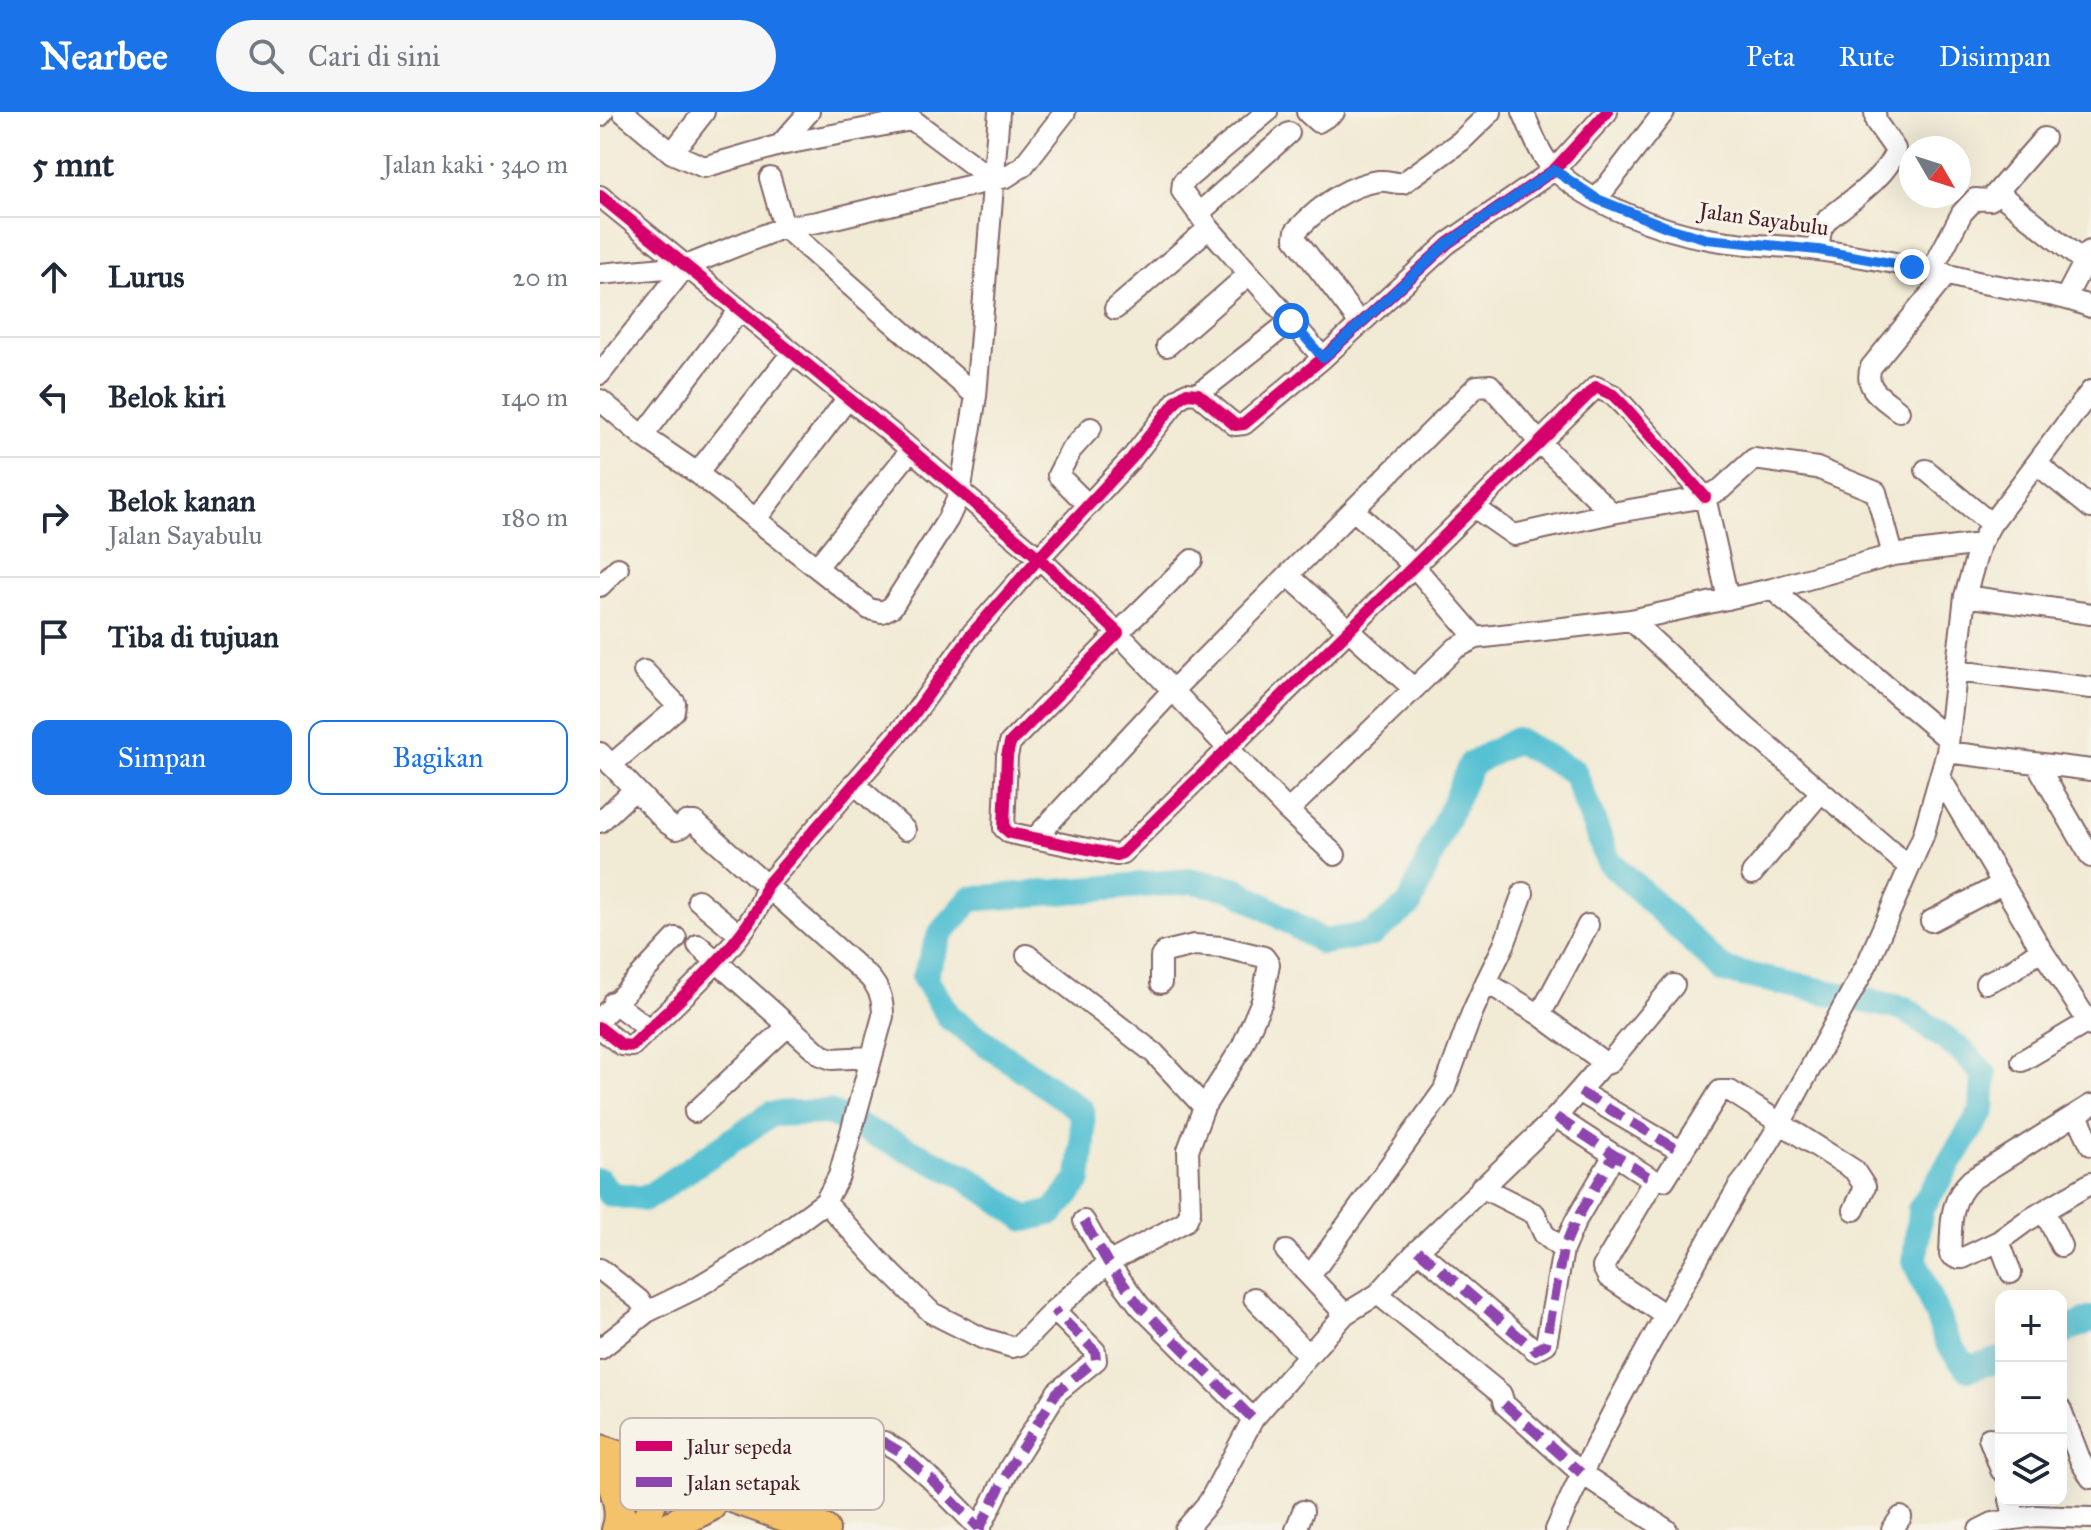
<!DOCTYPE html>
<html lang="id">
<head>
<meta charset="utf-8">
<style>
  :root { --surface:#fff; --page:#f6f6f7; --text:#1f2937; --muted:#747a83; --line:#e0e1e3; --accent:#1a73e8 }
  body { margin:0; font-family:"IM FELL Great Primer",serif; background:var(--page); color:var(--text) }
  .controls { position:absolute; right:24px; bottom:24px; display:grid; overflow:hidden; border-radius:16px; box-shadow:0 8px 32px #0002 }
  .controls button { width:72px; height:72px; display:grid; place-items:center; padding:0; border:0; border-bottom:2px solid var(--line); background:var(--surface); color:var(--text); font:40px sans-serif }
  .compass { position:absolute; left:1299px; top:24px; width:72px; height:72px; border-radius:50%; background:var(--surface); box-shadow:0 8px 32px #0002; rotate:129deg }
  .stop { position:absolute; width:24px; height:24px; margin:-18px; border:6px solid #1a73e8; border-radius:50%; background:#fff }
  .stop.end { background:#1a73e8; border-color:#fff; box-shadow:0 2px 8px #0008 }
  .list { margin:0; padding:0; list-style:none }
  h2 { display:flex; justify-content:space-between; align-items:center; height:104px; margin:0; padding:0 32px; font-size:34px }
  h2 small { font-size:26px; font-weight:400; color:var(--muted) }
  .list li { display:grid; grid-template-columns:52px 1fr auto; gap:24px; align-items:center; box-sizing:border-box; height:120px; padding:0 32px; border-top:2px solid var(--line) }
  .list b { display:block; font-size:30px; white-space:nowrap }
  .list p { margin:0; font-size:26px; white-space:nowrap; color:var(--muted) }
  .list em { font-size:26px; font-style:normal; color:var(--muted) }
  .actions { display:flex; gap:16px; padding:24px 32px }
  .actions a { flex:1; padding:18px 0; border:2px solid var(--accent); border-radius:16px; text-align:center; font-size:28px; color:var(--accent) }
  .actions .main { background:var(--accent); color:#fff }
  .icon { flex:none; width:44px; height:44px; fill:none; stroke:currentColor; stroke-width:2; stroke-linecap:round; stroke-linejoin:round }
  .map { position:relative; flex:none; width:1491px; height:1418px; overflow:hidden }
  header { display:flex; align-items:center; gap:48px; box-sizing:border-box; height:112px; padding:0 40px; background:var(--accent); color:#fff }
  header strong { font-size:38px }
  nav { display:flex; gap:44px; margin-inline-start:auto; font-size:28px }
  .search { width:560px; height:72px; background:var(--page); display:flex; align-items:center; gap:20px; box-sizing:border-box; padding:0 28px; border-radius:44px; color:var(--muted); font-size:30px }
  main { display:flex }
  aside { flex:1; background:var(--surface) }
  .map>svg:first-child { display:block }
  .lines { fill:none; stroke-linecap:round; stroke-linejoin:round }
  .river { stroke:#57c1d3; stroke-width:26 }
  .minor-casing { stroke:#846666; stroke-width:24 }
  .major-casing { stroke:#846666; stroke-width:30 }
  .highway-casing { stroke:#846666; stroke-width:34 }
  .minor { stroke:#fff; stroke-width:20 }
  .major { stroke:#f3c26a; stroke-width:26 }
  .highway { stroke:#f3c26a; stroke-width:30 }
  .quiet { stroke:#8e44ad; stroke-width:10; stroke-dasharray:20 10; stroke-linecap:butt }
  .cycleway-casing { stroke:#f7f3e8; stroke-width:17 }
  .cycleway { stroke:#d6006c; stroke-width:12 }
  .route { stroke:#1a73e8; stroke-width:10 }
  .labels { text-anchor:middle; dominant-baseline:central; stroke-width:6; stroke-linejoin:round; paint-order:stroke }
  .street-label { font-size:22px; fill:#4a1f2b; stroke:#f7f3e8 }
  .key { fill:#f7f3e8; stroke:#c3b3af; stroke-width:2 }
  .key-label { font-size:22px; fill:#4a1f2b }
</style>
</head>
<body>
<header>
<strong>Nearbee</strong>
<div class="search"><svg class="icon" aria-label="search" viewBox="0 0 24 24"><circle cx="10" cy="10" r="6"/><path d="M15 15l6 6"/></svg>Cari di sini</div>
<nav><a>Peta</a><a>Rute</a><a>Disimpan</a></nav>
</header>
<main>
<aside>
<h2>5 mnt<small>Jalan kaki · 340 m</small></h2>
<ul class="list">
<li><svg class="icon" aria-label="ahead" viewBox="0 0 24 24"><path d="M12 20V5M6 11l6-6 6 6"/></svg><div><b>Lurus</b></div><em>20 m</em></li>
<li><svg class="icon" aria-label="left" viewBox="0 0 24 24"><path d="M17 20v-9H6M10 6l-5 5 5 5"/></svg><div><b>Belok kiri</b></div><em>140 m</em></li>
<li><svg class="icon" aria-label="right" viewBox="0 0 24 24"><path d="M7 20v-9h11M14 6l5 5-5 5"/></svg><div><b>Belok kanan</b><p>Jalan Sayabulu</p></div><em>180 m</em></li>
<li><svg class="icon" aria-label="arrive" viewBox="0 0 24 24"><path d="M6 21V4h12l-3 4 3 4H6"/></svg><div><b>Tiba di tujuan</b></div></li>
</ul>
<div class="actions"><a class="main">Simpan</a><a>Bagikan</a></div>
</aside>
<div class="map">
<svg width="1491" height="1418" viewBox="0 0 1491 1418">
  <rect width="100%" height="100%" fill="#f7f3e8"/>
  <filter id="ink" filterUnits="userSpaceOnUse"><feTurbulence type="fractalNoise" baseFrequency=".0125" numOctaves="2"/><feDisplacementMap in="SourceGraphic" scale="16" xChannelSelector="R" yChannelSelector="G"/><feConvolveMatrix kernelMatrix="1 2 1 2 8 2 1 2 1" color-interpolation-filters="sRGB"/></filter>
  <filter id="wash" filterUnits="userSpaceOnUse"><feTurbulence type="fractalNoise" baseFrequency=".006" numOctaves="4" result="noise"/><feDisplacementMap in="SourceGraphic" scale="32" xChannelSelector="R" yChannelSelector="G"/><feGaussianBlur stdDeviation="1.8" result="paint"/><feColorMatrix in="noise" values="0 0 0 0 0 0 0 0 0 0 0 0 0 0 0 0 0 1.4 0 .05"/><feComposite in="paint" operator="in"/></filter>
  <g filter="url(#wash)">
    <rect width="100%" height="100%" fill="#f1ead4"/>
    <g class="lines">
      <!-- river -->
      <path class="river" d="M0,1069l10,13 35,5 126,-85 57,-2 138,65 60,42 27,-7 26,-32 4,-38 -1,-31 -132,-93 -26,-41 17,-44 30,-34 221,-18 43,8 88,53 49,-8 37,-29 62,-141 45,-24 58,32 34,88 115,110 182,39 57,42 22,23 -2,37 -62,99 -5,51 33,82 19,25 34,-8
        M1461,1221l30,-14"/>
    </g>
  </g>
  <g filter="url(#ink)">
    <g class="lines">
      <defs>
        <path id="minor" d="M23,0l49,41 32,14 76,-22 29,-33
          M302,0l92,69
          M667,0l-84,70 -1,9 27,37 82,93
          M707,0l11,10 16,-10
          M923,0c9,19 16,44 32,58 35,34 106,61 154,69 36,7 73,6 109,11 52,7 104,18 155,31 39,9 80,11 118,26
          M0,4l3,-4
          M180,33l131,-25
          M72,41l32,-41
          M170,66l14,49 192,169
          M1397,80l87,70
          M0,84l291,237 148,125 92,-99 47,-60 9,-6 11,1 37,31 9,-1 79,-66 125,-115 106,-73 53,-58
          M997,87l67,-87
          M598,102l91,-81
          M1218,138l3,-21 7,-10c19,-16 64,-46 67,-70l-19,-27 -1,-10
          M1332,158l30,-57 13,-14 15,1 54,-62
          M0,162l86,-8
          M1466,185l24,-46
          M515,197l94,-81
          M759,210l-64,-84 1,-7c22,-23 51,-46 83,-50 9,-1 16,3 24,2l58,-42 30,-29
          M567,234l82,-72
          M0,262l86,-108 98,-39 34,-5 188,-45 17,-11 42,-54
          M598,282l93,-73 32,37
          M0,288l43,36 54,37 172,136 13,3 10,-5 56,-88 12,-26 16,-97 23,-284
          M1299,299c-16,-13 -36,-22 -28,-44l76,-93
          M43,324l96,-125
          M1438,353l53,43
          M1326,358l65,54
          M97,361l95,-120
          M1105,385l23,102
          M488,393l-30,-30 13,-25 20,-22
          M874,395l40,28 98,-22 93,-16 16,-8 33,-30 63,9 59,24 17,63
          M754,398l59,55 63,73
          M156,407l92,-121
          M592,448l-74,73 170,178 47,44
          M217,455l94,-117
          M689,464l124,112
          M0,474l18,-18
          M1172,477l176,150
          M1365,484l126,18
          M1031,508l141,-31 121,-34 87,-11
          M1357,559l134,17
          M1347,640l144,18
          M0,641l67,70 9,6 6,-2 4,-5h9l174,155c11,12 14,23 14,39l-44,160 -14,26 -58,43 -73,44 -47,23 -47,37
          M11,653l63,-54 1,-8 -31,-32
          M1438,654l53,91
          M1341,667l100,170 50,77
          M254,671l51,47
          M688,699l168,-163 20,-10 155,-18 115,107 162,139
          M0,710l34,-32
          M435,726l137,-147 305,-305 13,-1 50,58 72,70
          M1152,762l69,-82
          M98,788l41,34
          M1331,809l71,-37
          M98,833l123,110 11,4 38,-2
          M427,843l127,98 50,54
          M886,870l18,-37 19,-52
          M1386,871l25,-12 30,-22
          M13,890l36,27
          M940,903l48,-90
          M0,907l76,-81
          M0,916l22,17 10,1c36,-37 125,-112 134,-160l146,-169 58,-81 69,-78 79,75 -108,110 -3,13 -3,72 6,5 106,22 6,-2 474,-466 17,8 11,11 81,91
          M1422,949l66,-39
          M1001,954l8,-3 65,-78
          M980,980l102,60
          M1491,993l-120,75c-23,22 -19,44 -21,74l6,4h7l36,-17 26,-19 66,-39
          M95,1000l93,-86
          M1477,1003l14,30
          M956,1005l58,38
          M881,1075l54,27 9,20 19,16
          M225,1090l55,60 52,51 50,25 30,9 8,-2 34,-35 54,-47 78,-42 4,-9 -2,-62 16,-43 38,-60 20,-46 7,-37 -5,-7 -42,-10 -28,-2 -29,7 -4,5v26
          M1445,1100l16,34
          M484,1109l24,42 32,43 113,113
          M1399,1129l12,32
          M818,1138l117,100 11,-6 17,-94 12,-28 39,-67c15,8 26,18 41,25
          M686,1139l59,63
          M0,1157l39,31 8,12
          M778,1182l123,100 3,10 77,69 86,57
          M654,1186l54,57
          M1064,1202l-56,-37 -5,-10 48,-82 4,-5h9l56,-89h10l124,79 11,17 -11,23
          M1461,1298l20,52 10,16
          M225,1319l17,11h42l15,9 32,28 48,49
          M1389,1326l12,32
          M1415,1407l20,-3 56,2
          M379,1418l31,-63 47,-75 39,-32 -1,-9 -41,-41
          M585,1418l24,-28 44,-83 53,-61 39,-44 33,-20 40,-44 138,-133 45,-51v-6l-61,-45 -54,-33 -14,31 -28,77 -134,186
          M696,1418l7,-19
          M956,1418c52,-119 118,-229 182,-342l14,-18 28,-46 88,-162 55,-126 24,-84 18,-156 15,-52 11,-20 100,-133
          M1292,1418l9,-13
          M1379,1418l14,-7 22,-4 -5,-19"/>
        <path id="major" d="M36,1418l12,-15 17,-42"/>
        <path id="highway" d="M0,1338l224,80
          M0,1359l63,20
          M10,1363c6,17 14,37 7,55
          M63,1418l47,-24"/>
      </defs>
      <!-- minor casing -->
      <use href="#minor" class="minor-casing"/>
      <!-- major casing -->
      <use href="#major" class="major-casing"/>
      <!-- highway casing -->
      <use href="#highway" class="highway-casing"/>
      <!-- minor -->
      <use href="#minor" class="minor"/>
      <!-- major -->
      <use href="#major" class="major"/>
      <!-- highway -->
      <use href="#highway" class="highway"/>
      <!-- quiet -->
      <path class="quiet" d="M980,980l102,60
        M956,1005l58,38
        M484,1109l24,42 32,43 113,113
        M818,1138l117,100 11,-6 17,-94 12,-28 39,-67c15,8 26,18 41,25
        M904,1292l77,69
        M225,1319l17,11h42l15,9 32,28 48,49
        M379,1418l31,-63 47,-75 39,-32 -1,-9 -41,-41"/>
      <defs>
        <path id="cycleway" d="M0,84l291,237 148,125 92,-99 47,-60 9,-6 11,1 37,31 9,-1 79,-66 125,-115 106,-73 53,-58
          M0,916l22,17 10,1c36,-37 125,-112 134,-160l146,-169 58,-81 69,-78 79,75 -108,110 -3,13 -3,72 6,5 106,22 6,-2 474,-466 17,8 11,11 81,91"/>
      </defs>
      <!-- cycleway casing -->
      <use href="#cycleway" class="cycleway-casing"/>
      <!-- cycleway -->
      <use href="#cycleway" class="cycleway"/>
    </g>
  </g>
  <g class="lines" filter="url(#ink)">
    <!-- route -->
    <path class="route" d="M691,209l32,37 125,-115 106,-73 43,29 72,29 38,11 111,11 94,17"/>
  </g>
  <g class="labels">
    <!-- street labels -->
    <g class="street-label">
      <text transform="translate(1164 107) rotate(8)">Jalan Sayabulu</text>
    </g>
  </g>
  <!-- legend -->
  <rect x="20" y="1306" width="264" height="92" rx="12" class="key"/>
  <rect x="36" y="1329" width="36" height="10" fill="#d6006c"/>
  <rect x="36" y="1365" width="36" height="10" fill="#8e44ad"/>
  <g class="key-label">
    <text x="86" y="1342">Jalur sepeda</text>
    <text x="86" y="1378">Jalan setapak</text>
  </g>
</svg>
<div class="controls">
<button>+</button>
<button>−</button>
<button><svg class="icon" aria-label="layers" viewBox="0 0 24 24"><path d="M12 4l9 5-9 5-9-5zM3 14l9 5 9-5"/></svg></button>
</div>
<svg class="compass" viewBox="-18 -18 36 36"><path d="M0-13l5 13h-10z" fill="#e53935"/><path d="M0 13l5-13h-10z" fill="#747a83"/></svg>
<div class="stop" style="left:691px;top:209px"></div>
<div class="stop end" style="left:1312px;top:155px"></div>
</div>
</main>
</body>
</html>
